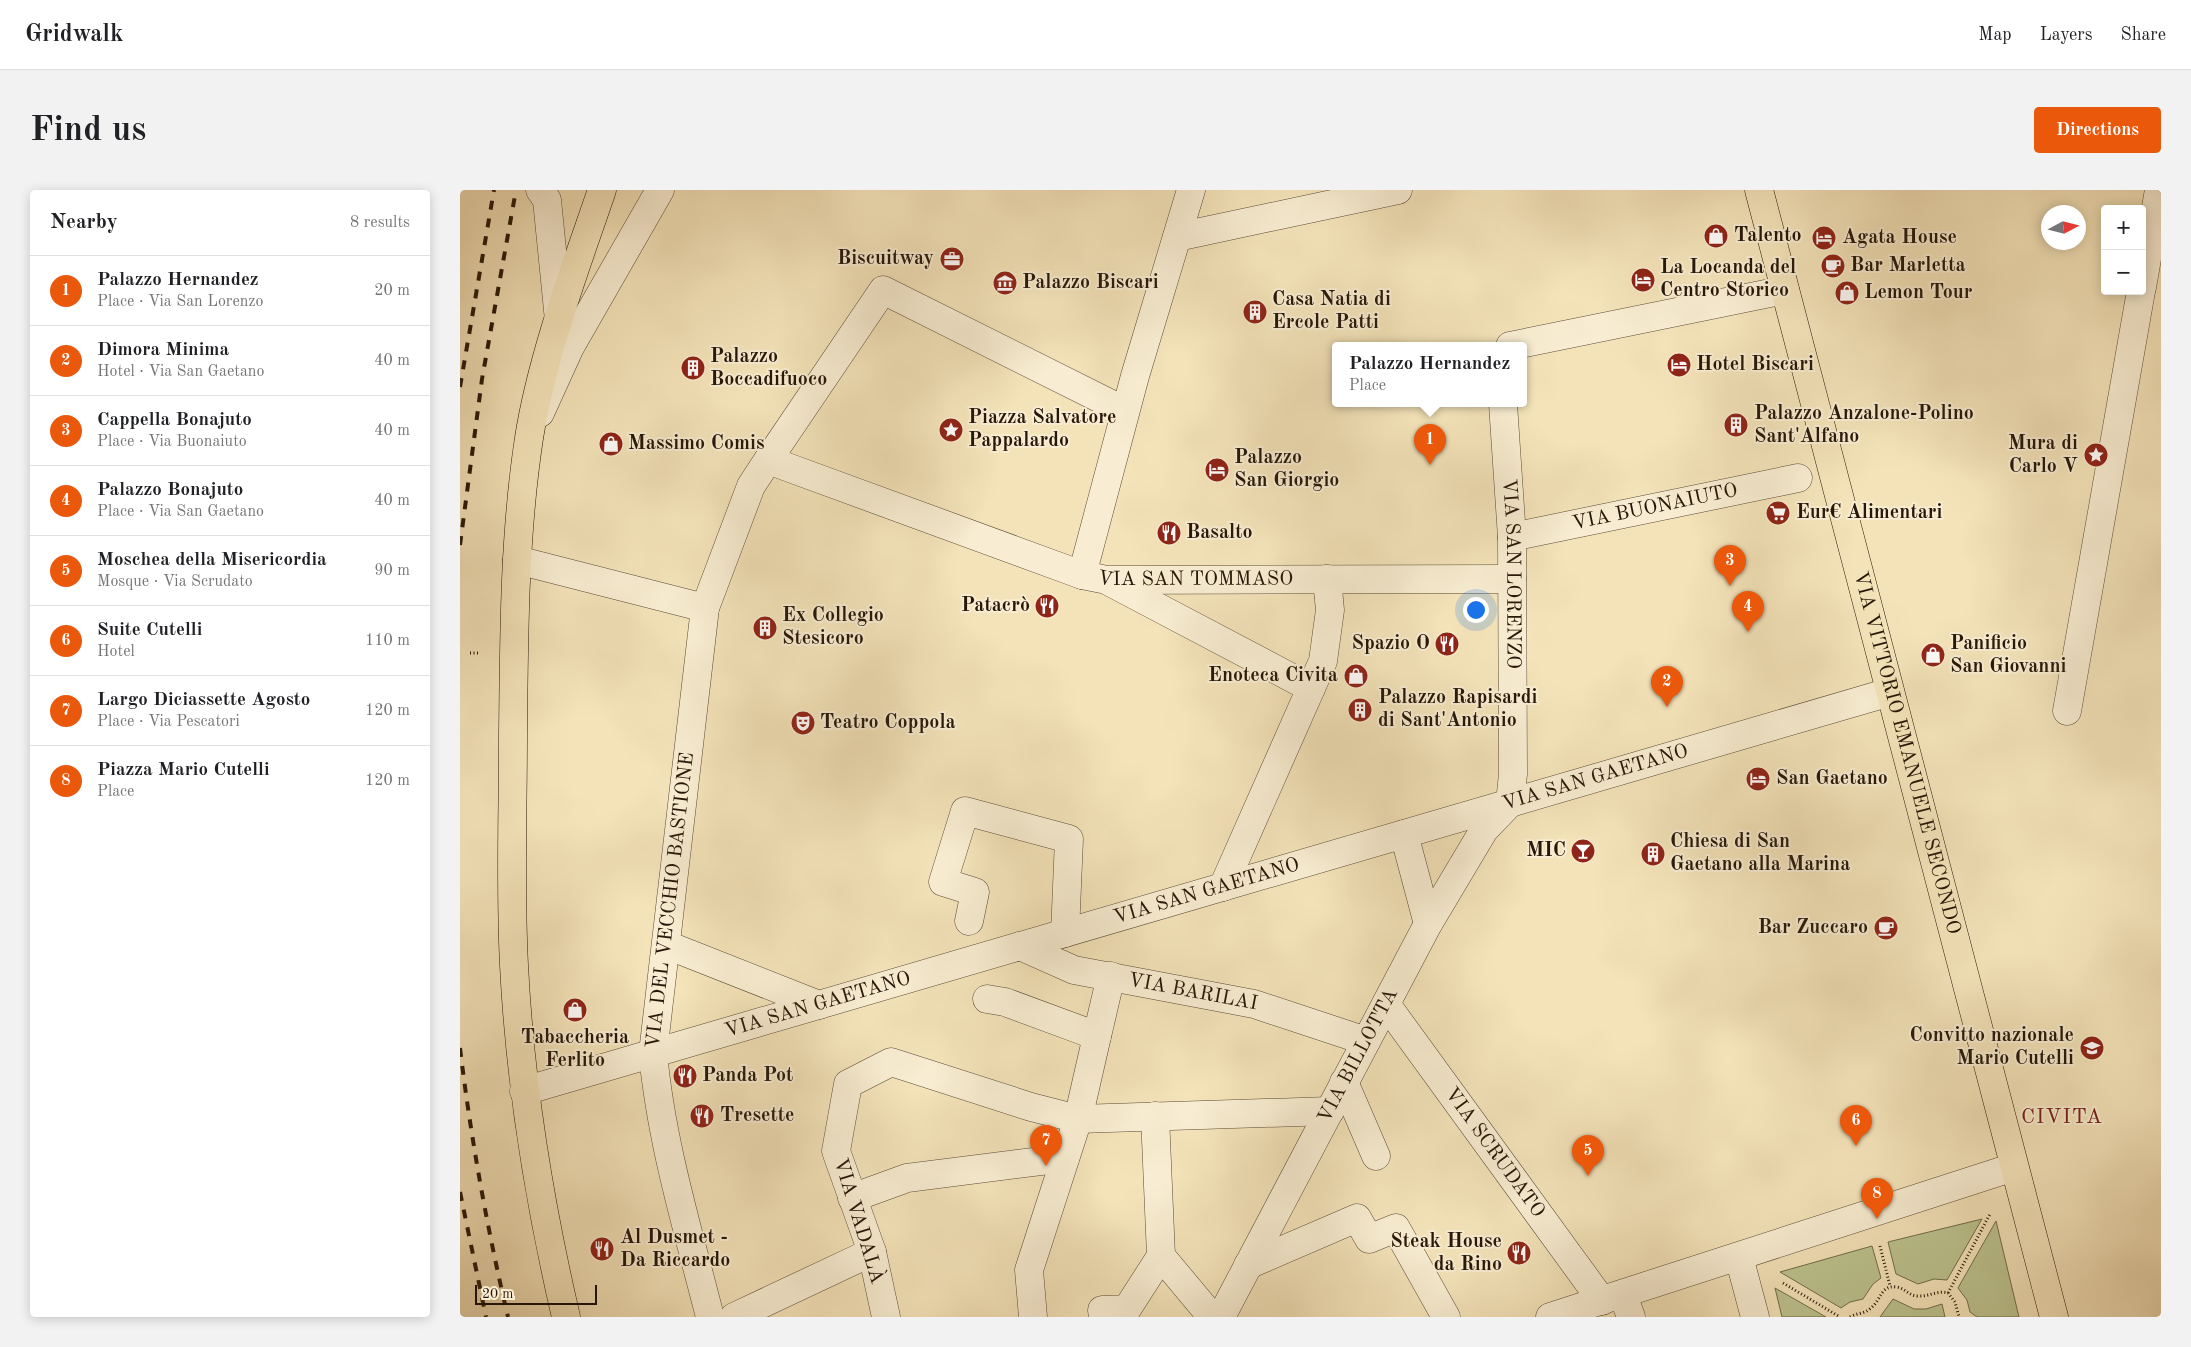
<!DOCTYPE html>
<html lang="en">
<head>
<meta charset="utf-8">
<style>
  :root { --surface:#fff; --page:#f2f2f2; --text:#202124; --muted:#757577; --line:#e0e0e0; --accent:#ea580c }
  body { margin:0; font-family:"Old Standard TT",serif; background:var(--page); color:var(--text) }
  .controls { position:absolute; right:15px; top:15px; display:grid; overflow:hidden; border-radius:5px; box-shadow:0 2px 12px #0003 }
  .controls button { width:45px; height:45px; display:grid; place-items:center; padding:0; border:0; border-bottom:1px solid var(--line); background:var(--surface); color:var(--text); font:25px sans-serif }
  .compass { position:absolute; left:1581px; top:15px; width:45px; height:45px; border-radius:50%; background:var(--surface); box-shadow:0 2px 12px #0003; rotate:83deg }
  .scale { position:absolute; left:15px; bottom:12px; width:122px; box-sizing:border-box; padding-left:5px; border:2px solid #271709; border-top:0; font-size:14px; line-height:18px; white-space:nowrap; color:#271709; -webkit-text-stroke:4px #f8edd2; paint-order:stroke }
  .you { position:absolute; left:1015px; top:419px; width:18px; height:18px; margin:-12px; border:4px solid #fff; border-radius:50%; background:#1a73e8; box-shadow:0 0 0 8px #1a73e833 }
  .badge { display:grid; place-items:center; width:32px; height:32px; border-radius:50%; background:var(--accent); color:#fff; font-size:16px; font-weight:700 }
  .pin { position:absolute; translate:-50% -41px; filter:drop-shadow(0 1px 2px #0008) }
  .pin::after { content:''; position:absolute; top:26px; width:18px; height:15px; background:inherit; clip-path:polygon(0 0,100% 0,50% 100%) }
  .popup { position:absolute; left:872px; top:152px; width:195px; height:65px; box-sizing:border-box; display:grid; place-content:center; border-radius:5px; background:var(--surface); filter:drop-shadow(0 1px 4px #0005); font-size:16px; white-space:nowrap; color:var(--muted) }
  .popup b { font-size:19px; color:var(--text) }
  .popup::after { content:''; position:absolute; left:50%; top:100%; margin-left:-10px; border:10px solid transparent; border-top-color:var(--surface) }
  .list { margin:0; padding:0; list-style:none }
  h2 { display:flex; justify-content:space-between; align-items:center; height:65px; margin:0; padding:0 20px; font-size:21px }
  h2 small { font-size:16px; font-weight:400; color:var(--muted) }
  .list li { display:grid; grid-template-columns:32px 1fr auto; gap:15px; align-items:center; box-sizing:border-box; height:70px; padding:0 20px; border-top:1px solid var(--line) }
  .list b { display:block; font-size:19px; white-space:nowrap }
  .list p { margin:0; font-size:16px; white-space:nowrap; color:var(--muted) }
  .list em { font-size:16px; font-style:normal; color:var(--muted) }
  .map { position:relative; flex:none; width:1701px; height:1127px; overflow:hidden; border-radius:5px }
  header { display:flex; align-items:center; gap:30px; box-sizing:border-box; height:70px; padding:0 25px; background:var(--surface); border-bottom:1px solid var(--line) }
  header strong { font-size:24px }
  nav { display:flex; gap:28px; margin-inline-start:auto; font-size:18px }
  .intro { display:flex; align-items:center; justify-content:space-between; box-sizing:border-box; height:120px; padding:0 30px }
  h1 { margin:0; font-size:35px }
  .button { padding:12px 22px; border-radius:5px; background:var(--accent); color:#fff; font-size:18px; font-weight:700 }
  main { display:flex; gap:30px; padding:0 30px }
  aside { flex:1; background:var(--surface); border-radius:5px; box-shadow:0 2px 12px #0003 }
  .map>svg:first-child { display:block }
  .green { fill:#bcc38f; stroke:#726d4c }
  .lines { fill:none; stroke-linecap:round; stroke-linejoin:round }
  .minor-casing { stroke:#5a4a35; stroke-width:29 }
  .major-casing { stroke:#271709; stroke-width:29 }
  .path { stroke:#271709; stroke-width:3; stroke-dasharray:1 2.5; stroke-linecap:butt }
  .minor { stroke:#f8edd2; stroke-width:28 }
  .major { stroke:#f4e3b9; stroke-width:28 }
  .rail { stroke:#271709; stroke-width:4; stroke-dasharray:9 9; stroke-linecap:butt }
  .labels { text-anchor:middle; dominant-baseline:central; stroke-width:4; stroke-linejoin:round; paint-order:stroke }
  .poi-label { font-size:20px; font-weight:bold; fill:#271709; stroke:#f8edd2; text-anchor:start }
  .street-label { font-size:20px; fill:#271709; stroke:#f8edd2 }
  .neighbourhood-label { font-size:21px; letter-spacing:1px; fill:#7a1f14; stroke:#f8edd2 }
</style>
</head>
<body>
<header>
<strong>Gridwalk</strong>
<nav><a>Map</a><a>Layers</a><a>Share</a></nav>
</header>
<div class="intro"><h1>Find us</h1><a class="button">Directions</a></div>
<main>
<aside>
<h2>Nearby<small>8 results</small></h2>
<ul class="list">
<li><span class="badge">1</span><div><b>Palazzo Hernandez</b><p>Place · Via San Lorenzo</p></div><em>20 m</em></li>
<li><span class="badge">2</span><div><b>Dimora Minima</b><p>Hotel · Via San Gaetano</p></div><em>40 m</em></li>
<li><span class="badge">3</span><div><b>Cappella Bonajuto</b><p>Place · Via Buonaiuto</p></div><em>40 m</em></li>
<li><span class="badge">4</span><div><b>Palazzo Bonajuto</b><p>Place · Via San Gaetano</p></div><em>40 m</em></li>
<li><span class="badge">5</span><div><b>Moschea della Misericordia</b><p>Mosque · Via Scrudato</p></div><em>90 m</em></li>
<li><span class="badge">6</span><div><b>Suite Cutelli</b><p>Hotel</p></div><em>110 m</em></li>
<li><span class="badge">7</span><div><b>Largo Diciassette Agosto</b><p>Place · Via Pescatori</p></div><em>120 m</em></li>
<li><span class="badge">8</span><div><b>Piazza Mario Cutelli</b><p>Place</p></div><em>120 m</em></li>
</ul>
</aside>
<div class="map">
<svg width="1701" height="1127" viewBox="0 0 1701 1127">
  <rect width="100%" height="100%" fill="#f4e3b9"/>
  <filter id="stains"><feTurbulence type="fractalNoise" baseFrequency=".004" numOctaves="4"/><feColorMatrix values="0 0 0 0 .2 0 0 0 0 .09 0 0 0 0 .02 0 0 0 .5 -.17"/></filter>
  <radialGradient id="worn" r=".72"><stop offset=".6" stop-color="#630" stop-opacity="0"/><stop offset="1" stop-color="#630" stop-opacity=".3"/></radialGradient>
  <!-- green -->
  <path class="green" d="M1522,1029l-35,61 -13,-1 -16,5 -22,-10 -8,-32z
    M1536,1031l23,96h-42l-7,-5 -3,-12 -9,-12z
    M1412,1056l9,32 -8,6 -10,15 -13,3 -9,6 -61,-36z
    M1315,1098l51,29h-44z
    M1433,1109l21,10h12l16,-5 3,13h-65z"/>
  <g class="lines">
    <defs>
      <g id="minor">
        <path d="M80,0l7,10 12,120"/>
        <path d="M717,47l221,-47"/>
        <path d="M1682,97l17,-97"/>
        <path d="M1050,156l275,-56"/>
        <path id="s1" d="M1043,214l9,133 1,237 -3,29"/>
        <path d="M80,223l30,-66 90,-157"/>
        <path d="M308,270l115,-170 242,121"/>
        <path id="s2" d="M1052,347l286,-59"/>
        <path d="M57,370l188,48"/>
        <path d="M622,385l53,-199 56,-186"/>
        <path d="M650,392l201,106"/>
        <path d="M1607,521l74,-420"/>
        <path d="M944,644l24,90"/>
        <path d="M763,697l100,-226 7,-51 -3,-31"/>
        <path d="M509,731l6,-29 -32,-10 22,-71 104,28 -4,94"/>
        <path d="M207,755l152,60"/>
        <path id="s3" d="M560,756l54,24 180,34 112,37"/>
        <path d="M527,809l18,3 92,34 14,-60"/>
        <path id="s4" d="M926,814l216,297"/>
        <path d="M884,892l32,74"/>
        <path id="s5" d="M64,901l1366,-399"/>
        <path d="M392,1008l55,-20 158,-20"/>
        <path d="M701,1066l51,61"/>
        <path d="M1279,1067l16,60"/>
        <path d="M788,1075l109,-47 12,21 27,-11 50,89"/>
        <path d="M1163,1105l8,22"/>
        <path id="s6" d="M250,1127c-22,-87 -49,-175 -57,-264l52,-445 46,-122 17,-26 314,115 25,5 405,-1"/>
        <path d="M274,1127l138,-65"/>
        <path d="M426,1127l-14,-65 -36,-101 12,-67 43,-22 140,45 47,12 252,-8"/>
        <path d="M573,1127l-4,-47 49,-151 19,-83"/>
        <path d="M643,1127l-1,-7 25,-1 34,-53 -6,-140"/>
        <path id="s7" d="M761,1127l207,-393 56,-94 25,-26"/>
        <path d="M1090,1127l464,-150"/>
      </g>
      <g id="major">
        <path id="s8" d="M1299,0l295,1127"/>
        <path d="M106,1127c-27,-116 -46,-233 -52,-352 -4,-76 -1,-153 -1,-229 1,-99 1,-200 16,-298 13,-82 46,-169 73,-248"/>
      </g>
    </defs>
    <!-- minor casing -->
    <use href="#minor" class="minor-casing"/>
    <!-- major casing -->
    <use href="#major" class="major-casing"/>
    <!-- path -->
    <path class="path" d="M10,463h9
      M1420,1056l10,40
      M1323,1093l57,34
      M1488,1103l42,-79
      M1390,1127c6,-4 15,-3 21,-9 10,-8 10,-23 25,-21 9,1 13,9 22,9 11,1 19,-6 30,-3l7,9 4,15"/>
    <!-- minor -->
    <use href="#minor" class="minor"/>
    <!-- major -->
    <use href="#major" class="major"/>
    <!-- rail -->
    <path class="rail" d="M0,197l34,-197
      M0,355l22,-166 34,-189
      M0,858c11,91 27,180 48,269
      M0,1002l26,125"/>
  </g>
  <!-- icons -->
  <defs>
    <symbol id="shop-disc" viewBox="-11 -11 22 22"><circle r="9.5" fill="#8f2418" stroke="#f8edd2"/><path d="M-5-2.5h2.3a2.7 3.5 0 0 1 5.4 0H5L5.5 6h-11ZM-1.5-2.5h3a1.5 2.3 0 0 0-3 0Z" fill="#fff"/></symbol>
    <symbol id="hotel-disc" viewBox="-11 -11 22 22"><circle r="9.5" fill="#8f2418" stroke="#f8edd2"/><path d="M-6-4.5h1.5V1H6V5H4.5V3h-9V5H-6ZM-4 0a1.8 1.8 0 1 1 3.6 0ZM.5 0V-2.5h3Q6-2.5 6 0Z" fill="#fff"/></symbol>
    <symbol id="office-disc" viewBox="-11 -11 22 22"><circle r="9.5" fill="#8f2418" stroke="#f8edd2"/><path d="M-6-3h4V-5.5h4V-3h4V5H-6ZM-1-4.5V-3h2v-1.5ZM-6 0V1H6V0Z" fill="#fff"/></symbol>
    <symbol id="cafe-disc" viewBox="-11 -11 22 22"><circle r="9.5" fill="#8f2418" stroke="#f8edd2"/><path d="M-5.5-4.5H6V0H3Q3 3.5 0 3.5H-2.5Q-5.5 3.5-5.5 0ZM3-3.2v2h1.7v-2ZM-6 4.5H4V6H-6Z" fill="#fff"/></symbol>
    <symbol id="museum-disc" viewBox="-11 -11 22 22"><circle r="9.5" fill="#8f2418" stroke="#f8edd2"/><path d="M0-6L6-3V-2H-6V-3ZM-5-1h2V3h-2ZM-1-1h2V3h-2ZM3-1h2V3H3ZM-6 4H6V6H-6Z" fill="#fff"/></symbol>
    <symbol id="building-disc" viewBox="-11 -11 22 22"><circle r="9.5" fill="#8f2418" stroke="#f8edd2"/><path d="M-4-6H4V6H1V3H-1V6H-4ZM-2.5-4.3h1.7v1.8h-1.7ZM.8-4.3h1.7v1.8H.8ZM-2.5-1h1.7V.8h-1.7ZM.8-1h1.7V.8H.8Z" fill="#fff"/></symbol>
    <symbol id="sight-disc" viewBox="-11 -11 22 22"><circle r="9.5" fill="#8f2418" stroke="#f8edd2"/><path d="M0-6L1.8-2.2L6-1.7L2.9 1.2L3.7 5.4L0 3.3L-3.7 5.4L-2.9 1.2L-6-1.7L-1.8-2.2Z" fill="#fff"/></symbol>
    <symbol id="supermarket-disc" viewBox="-11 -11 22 22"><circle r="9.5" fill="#8f2418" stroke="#f8edd2"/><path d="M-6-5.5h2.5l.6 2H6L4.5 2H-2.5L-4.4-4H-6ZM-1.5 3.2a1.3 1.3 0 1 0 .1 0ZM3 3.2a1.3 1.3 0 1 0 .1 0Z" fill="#fff"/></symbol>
    <symbol id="restaurant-disc" viewBox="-11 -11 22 22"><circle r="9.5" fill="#8f2418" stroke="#f8edd2"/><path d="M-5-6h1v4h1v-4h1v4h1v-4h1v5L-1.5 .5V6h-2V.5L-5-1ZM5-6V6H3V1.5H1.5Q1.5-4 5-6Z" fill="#fff"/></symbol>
    <symbol id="theatre-disc" viewBox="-11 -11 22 22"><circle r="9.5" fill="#8f2418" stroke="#f8edd2"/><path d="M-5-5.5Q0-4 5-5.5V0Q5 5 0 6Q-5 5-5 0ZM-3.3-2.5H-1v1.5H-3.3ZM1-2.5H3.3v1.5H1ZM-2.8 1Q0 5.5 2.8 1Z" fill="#fff"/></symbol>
    <symbol id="bar-disc" viewBox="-11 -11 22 22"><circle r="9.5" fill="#8f2418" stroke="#f8edd2"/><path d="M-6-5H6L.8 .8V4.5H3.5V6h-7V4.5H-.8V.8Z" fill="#fff"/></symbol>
    <symbol id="school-disc" viewBox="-11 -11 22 22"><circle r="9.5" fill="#8f2418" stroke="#f8edd2"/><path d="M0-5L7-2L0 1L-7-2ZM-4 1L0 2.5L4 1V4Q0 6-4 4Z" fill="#fff"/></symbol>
  </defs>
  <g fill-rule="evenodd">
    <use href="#shop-disc" x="1242" y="32" width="28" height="28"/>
    <use href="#hotel-disc" x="1350" y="34" width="28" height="28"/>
    <use href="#office-disc" x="478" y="55" width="28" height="28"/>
    <use href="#cafe-disc" x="1359" y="62" width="28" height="28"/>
    <use href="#hotel-disc" x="1169" y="76" width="28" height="28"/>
    <use href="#museum-disc" x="531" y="79" width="28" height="28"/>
    <use href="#shop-disc" x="1373" y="89" width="28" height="28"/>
    <use href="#building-disc" x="781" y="108" width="28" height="28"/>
    <use href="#hotel-disc" x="1205" y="161" width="28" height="28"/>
    <use href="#building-disc" x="219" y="164" width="28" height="28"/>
    <use href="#building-disc" x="1262" y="221" width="28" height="28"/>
    <use href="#sight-disc" x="477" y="226" width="28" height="28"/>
    <use href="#shop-disc" x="137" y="240" width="28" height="28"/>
    <use href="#sight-disc" x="1622" y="251" width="28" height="28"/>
    <use href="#hotel-disc" x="743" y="266" width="28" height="28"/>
    <use href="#supermarket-disc" x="1304" y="309" width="28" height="28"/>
    <use href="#restaurant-disc" x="695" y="329" width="28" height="28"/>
    <use href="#restaurant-disc" x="573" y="402" width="28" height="28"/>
    <use href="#building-disc" x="291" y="424" width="28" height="28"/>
    <use href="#restaurant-disc" x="973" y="440" width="28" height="28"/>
    <use href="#shop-disc" x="1459" y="451" width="28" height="28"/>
    <use href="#shop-disc" x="882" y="472" width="28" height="28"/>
    <use href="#building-disc" x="886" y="506" width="28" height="28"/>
    <use href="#theatre-disc" x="329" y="519" width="28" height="28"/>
    <use href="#hotel-disc" x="1284" y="575" width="28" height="28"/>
    <use href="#bar-disc" x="1109" y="647" width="28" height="28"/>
    <use href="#building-disc" x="1179" y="650" width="28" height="28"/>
    <use href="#cafe-disc" x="1412" y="724" width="28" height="28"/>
    <use href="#shop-disc" x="101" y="806" width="28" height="28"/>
    <use href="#school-disc" x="1618" y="844" width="28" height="28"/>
    <use href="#restaurant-disc" x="211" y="872" width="28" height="28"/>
    <use href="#restaurant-disc" x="228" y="912" width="28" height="28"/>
    <use href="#restaurant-disc" x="128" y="1045" width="28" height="28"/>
    <use href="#restaurant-disc" x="1045" y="1049" width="28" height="28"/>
  </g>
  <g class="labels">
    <!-- poi labels -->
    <g class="poi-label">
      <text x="1274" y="46">Talento</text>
      <text x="1382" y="48">Agata House</text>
      <text x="474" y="69" text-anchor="end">Biscuitway</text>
      <text x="1390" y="76">Bar Marletta</text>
      <text x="1200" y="78">La Locanda del<tspan x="1200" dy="23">Centro Storico</tspan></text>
      <text x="562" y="93">Palazzo Biscari</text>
      <text x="1404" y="103">Lemon Tour</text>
      <text x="812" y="110">Casa Natia di<tspan x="812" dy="23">Ercole Patti</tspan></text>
      <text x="250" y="167">Palazzo<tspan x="250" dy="23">Boccadifuoco</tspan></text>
      <text x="1236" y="175">Hotel Biscari</text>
      <text x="1294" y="224">Palazzo Anzalone-Polino<tspan x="1294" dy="23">Sant'Alfano</tspan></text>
      <text x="508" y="228">Piazza Salvatore<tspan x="508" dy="23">Pappalardo</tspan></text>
      <text x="168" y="254">Massimo Comis</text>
      <text x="1618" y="254" text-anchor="end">Mura di<tspan x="1618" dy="23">Carlo V</tspan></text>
      <text x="774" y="268">Palazzo<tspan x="774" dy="23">San Giorgio</tspan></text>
      <text x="1336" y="323">Eur€ Alimentari</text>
      <text x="726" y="343">Basalto</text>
      <text x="570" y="416" text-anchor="end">Patacrò</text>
      <text x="322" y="426">Ex Collegio<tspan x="322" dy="23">Stesicoro</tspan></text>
      <text x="970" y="454" text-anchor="end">Spazio O</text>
      <text x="1490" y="454">Panificio<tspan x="1490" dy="23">San Giovanni</tspan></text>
      <text x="878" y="486" text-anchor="end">Enoteca Civita</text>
      <text x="918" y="508">Palazzo Rapisardi<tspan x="918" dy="23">di Sant'Antonio</tspan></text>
      <text x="360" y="533">Teatro Coppola</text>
      <text x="1316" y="589">San Gaetano</text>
      <text x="1210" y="652">Chiesa di San<tspan x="1210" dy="23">Gaetano alla Marina</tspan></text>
      <text x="1106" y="661" text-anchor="end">MIC</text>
      <text x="1408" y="738" text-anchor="end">Bar Zuccaro</text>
      <text x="1614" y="846" text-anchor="end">Convitto nazionale<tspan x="1614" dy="23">Mario Cutelli</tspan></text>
      <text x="115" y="848" text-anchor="middle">Tabaccheria<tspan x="115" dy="23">Ferlito</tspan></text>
      <text x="242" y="886">Panda Pot</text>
      <text x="260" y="926">Tresette</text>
      <text x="160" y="1048">Al Dusmet -<tspan x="160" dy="23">Da Riccardo</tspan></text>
      <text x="1042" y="1052" text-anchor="end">Steak House<tspan x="1042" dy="23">da Rino</tspan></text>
    </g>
    <!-- street labels -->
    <g class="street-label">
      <text stroke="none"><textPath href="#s2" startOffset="146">VIA BUONAIUTO</textPath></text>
      <text stroke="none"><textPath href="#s1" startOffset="170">VIA SAN LORENZO</textPath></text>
      <text stroke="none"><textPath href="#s6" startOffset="1328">VIA SAN TOMMASO</textPath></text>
      <text stroke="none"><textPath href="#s8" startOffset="582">VIA VITTORIO EMANUELE SECONDO</textPath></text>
      <text stroke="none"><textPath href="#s5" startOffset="1116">VIA SAN GAETANO</textPath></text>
      <text stroke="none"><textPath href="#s5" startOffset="711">VIA SAN GAETANO</textPath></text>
      <text stroke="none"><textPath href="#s6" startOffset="424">VIA DEL VECCHIO BASTIONE</textPath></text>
      <text stroke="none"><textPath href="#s3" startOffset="180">VIA BARILAI</textPath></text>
      <text stroke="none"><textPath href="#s5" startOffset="306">VIA SAN GAETANO</textPath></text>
      <text stroke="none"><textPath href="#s7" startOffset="295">VIA BILLOTTA</textPath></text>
      <text stroke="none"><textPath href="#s4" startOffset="184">VIA SCRUDATO</textPath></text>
      <text transform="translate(398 1031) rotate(73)">VIA VADALÀ</text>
    </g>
    <!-- neighbourhood labels -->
    <g class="neighbourhood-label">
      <text x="1602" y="927">CIVITA</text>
    </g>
  </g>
  <rect width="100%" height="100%" filter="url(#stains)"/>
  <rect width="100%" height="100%" fill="url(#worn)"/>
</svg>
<div class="controls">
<button>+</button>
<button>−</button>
</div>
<svg class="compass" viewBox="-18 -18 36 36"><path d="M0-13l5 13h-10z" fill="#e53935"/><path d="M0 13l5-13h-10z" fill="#757577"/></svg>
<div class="scale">20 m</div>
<div class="you"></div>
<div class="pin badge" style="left:970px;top:275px">1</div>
<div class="popup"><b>Palazzo Hernandez</b>Place</div>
<div class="pin badge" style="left:1207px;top:517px">2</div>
<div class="pin badge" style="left:1270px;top:396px">3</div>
<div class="pin badge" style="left:1288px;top:442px">4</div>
<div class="pin badge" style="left:1128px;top:986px">5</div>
<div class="pin badge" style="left:1396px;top:956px">6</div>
<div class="pin badge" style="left:586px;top:976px">7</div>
<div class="pin badge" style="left:1417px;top:1029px">8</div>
</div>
</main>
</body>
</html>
